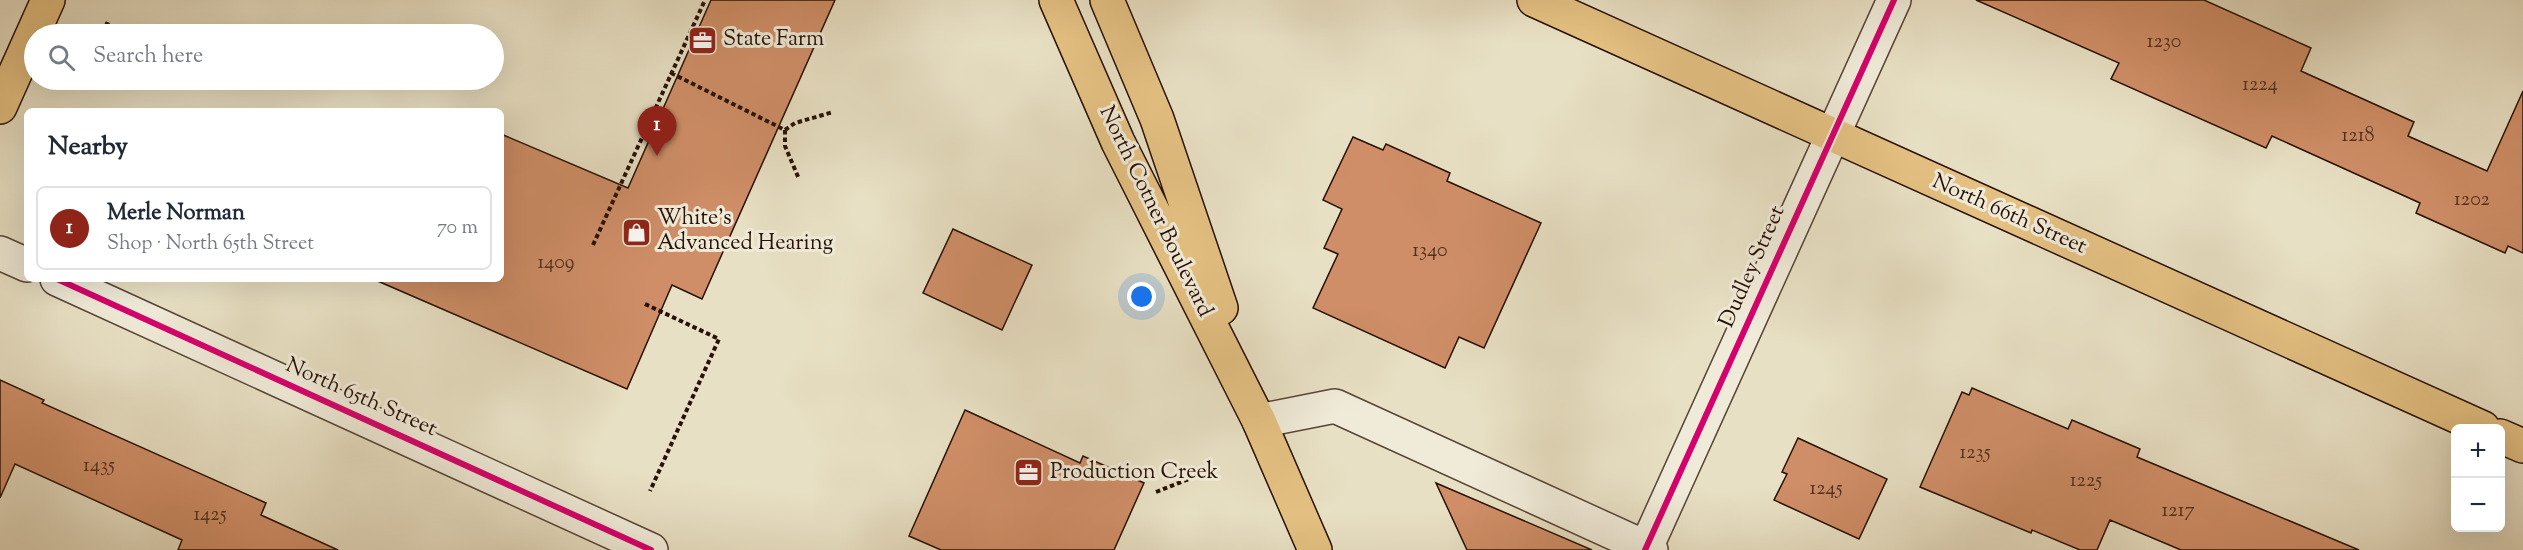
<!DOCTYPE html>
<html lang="en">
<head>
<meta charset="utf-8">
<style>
  :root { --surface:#fff; --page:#f6f6f7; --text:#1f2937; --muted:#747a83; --line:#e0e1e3; --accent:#8f2418 }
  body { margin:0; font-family:"Sorts Mill Goudy",serif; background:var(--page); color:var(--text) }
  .controls { position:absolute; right:18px; bottom:18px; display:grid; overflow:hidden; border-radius:9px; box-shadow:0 6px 24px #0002 }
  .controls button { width:54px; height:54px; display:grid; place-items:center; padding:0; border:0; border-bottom:2px solid var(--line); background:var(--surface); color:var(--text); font:30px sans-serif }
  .you { position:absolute; left:1142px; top:297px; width:21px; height:21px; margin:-15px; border:4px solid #fff; border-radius:50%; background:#1a73e8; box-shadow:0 0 0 9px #1a73e833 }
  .badge { display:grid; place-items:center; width:39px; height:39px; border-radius:50%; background:var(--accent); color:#fff; font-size:20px; font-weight:700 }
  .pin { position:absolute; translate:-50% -50px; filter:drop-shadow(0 2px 3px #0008) }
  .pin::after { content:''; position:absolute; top:32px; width:21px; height:18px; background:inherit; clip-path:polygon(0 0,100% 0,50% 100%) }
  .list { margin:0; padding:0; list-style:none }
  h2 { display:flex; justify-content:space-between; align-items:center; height:78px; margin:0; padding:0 24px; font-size:26px }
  h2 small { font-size:20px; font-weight:400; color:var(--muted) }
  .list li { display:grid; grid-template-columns:39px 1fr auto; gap:18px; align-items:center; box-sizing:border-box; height:84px; margin:0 12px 12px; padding:0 12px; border:2px solid var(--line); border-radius:9px }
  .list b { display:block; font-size:22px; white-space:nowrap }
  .list p { margin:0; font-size:20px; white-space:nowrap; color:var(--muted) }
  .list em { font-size:20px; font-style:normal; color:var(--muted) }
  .icon { flex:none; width:33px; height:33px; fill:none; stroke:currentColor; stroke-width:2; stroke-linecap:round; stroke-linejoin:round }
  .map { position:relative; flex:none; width:2523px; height:550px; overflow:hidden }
  .search { position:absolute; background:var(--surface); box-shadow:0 6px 24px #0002; left:24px; top:24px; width:480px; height:66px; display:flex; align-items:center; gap:15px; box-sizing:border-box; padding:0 21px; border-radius:33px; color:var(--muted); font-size:22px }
  .panel { position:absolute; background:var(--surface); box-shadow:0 6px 24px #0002; left:24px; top:108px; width:480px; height:174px; border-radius:9px }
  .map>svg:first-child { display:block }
  .building { fill:#cf8e67; stroke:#271005; stroke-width:1.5 }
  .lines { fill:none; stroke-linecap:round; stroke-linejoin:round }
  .minor-casing { stroke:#574435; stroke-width:36 }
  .major-casing { stroke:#271005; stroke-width:36 }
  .path { stroke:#271005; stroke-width:4; stroke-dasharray:4.5 3; stroke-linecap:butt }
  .minor { stroke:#f0ebd9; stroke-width:33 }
  .major { stroke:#e4c082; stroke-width:33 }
  .cycleway-casing { stroke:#f0ebd9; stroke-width:10 }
  .cycleway { stroke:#d6006c; stroke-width:6 }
  .labels { text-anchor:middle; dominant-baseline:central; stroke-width:6; stroke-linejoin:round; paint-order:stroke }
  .number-label { font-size:20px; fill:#51301e }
  .poi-label { font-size:22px; fill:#271005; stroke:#f0ebd9; text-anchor:start }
  .street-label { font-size:22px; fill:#271005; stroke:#f0ebd9 }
</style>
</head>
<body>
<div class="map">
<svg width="2523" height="550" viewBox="0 0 2523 550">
  <rect width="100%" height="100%" fill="#e8e0c4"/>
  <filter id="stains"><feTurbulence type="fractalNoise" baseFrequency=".00333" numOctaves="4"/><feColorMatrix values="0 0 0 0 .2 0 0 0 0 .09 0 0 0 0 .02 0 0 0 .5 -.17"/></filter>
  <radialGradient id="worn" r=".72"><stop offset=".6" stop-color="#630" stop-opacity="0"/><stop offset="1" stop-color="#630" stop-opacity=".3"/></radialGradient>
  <!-- building -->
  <path class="building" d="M711,0h124l-133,299 -30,-14 -45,104 -254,-110h128v-145l127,54z
    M1976,0h228l107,48 -10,23 113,51 -6,14 79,35 36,-80v162l-15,-7 -3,7 -89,-40 4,-10 -148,-67 -6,12 -155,-69 8,-16z
    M1353,137l30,13 3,-6 64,29 -3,8 94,42 -57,125 -25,-11 -14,31 -132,-60 25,-54 -14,-6 18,-39 -19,-9z
    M953,229l79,36 -30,65 -79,-37z
    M0,380l44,20 -2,3 224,100 -5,12 77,35h-160l4,-10 -167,-76 -15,34z
    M1972,388l96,41 4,-9 68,29 -3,8 222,93h-178l-71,-30 -13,30h-17l-48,-20 -1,3 -111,-46 42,-95 7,3z
    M965,410l115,53 3,-7 61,27 -30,67h-173l-32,-14z
    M1798,438l89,41 -28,60 -85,-39 13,-26 -5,-2z
    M1436,483l156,67h-125z"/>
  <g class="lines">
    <defs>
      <path id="minor" d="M0,253l27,12
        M57,279l594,271
        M1259,421l76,-15 316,144
        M1645,550l249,-550"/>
      <path id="major" d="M1056,0l62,142 141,279 56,129
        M1107,0l50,119 64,189
        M1534,0l949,428
        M0,107l48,-107
        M2500,436l23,10"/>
    </defs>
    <!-- minor casing -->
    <use href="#minor" class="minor-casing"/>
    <!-- major casing -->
    <use href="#major" class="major-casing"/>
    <!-- path -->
    <path class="path" d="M105,23l25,11
      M671,73l114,57v16l14,33
      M785,130l10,-7 38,-11
      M593,245l112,-245
      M645,304l74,35 -69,152
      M1156,492l63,-25"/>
    <!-- minor -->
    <use href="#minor" class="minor"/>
    <!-- major -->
    <use href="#major" class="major"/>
    <defs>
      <path id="cycleway" d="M57,279l594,271
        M1645,550l249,-550"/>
    </defs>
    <!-- cycleway casing -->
    <use href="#cycleway" class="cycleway-casing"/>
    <!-- cycleway -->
    <use href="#cycleway" class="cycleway"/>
  </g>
  <!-- icons -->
  <defs>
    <symbol id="office-square" viewBox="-11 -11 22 22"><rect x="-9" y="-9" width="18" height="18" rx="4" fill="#8f2418" stroke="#f0ebd9"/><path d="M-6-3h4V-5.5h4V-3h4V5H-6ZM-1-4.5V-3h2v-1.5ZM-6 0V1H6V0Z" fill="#fff"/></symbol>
    <symbol id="shop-square" viewBox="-11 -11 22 22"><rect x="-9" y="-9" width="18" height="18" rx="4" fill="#8f2418" stroke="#f0ebd9"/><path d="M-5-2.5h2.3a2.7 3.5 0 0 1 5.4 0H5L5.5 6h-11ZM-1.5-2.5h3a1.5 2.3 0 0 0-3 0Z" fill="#fff"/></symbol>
  </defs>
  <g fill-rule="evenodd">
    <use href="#office-square" x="686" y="24" width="33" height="33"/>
    <use href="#shop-square" x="620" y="216" width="33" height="33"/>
    <use href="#office-square" x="1012" y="456" width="33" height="33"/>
  </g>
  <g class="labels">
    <!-- number labels -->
    <g class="number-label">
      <text x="2164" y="42">1230</text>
      <text x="2260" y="85">1224</text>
      <text x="2358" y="136">1218</text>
      <text x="2472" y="200">1202</text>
      <text x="1430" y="251">1340</text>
      <text x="556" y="263">1409</text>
      <text x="1975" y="453">1235</text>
      <text x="99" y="466">1435</text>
      <text x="2086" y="481">1225</text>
      <text x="1826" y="489">1245</text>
      <text x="2178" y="511">1217</text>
      <text x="210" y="515">1425</text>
    </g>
    <!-- poi labels -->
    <g class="poi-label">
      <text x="723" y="40">State Farm</text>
      <text x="657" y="219">White's<tspan x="657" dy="25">Advanced Hearing</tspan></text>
      <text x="1050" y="473">Production Creek</text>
    </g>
    <!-- street labels -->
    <g class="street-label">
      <text transform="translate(1155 212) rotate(64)">North Cotner Boulevard</text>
      <text transform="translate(2009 215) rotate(24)">North 66th Street</text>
      <text transform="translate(1753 267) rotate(-66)">Dudley Street</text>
      <text transform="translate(361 398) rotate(24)">North 65th Street</text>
    </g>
  </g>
  <rect width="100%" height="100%" filter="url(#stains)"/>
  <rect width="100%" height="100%" fill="url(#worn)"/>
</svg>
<div class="controls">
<button>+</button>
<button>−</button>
</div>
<div class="you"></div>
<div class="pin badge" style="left:657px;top:156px">1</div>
<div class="search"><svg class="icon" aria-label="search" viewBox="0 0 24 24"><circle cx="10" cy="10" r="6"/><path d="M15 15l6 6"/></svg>Search here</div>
<section class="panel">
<h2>Nearby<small></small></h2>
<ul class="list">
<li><span class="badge">1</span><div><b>Merle Norman</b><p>Shop · North 65th Street</p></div><em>70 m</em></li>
</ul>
</section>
</div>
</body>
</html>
